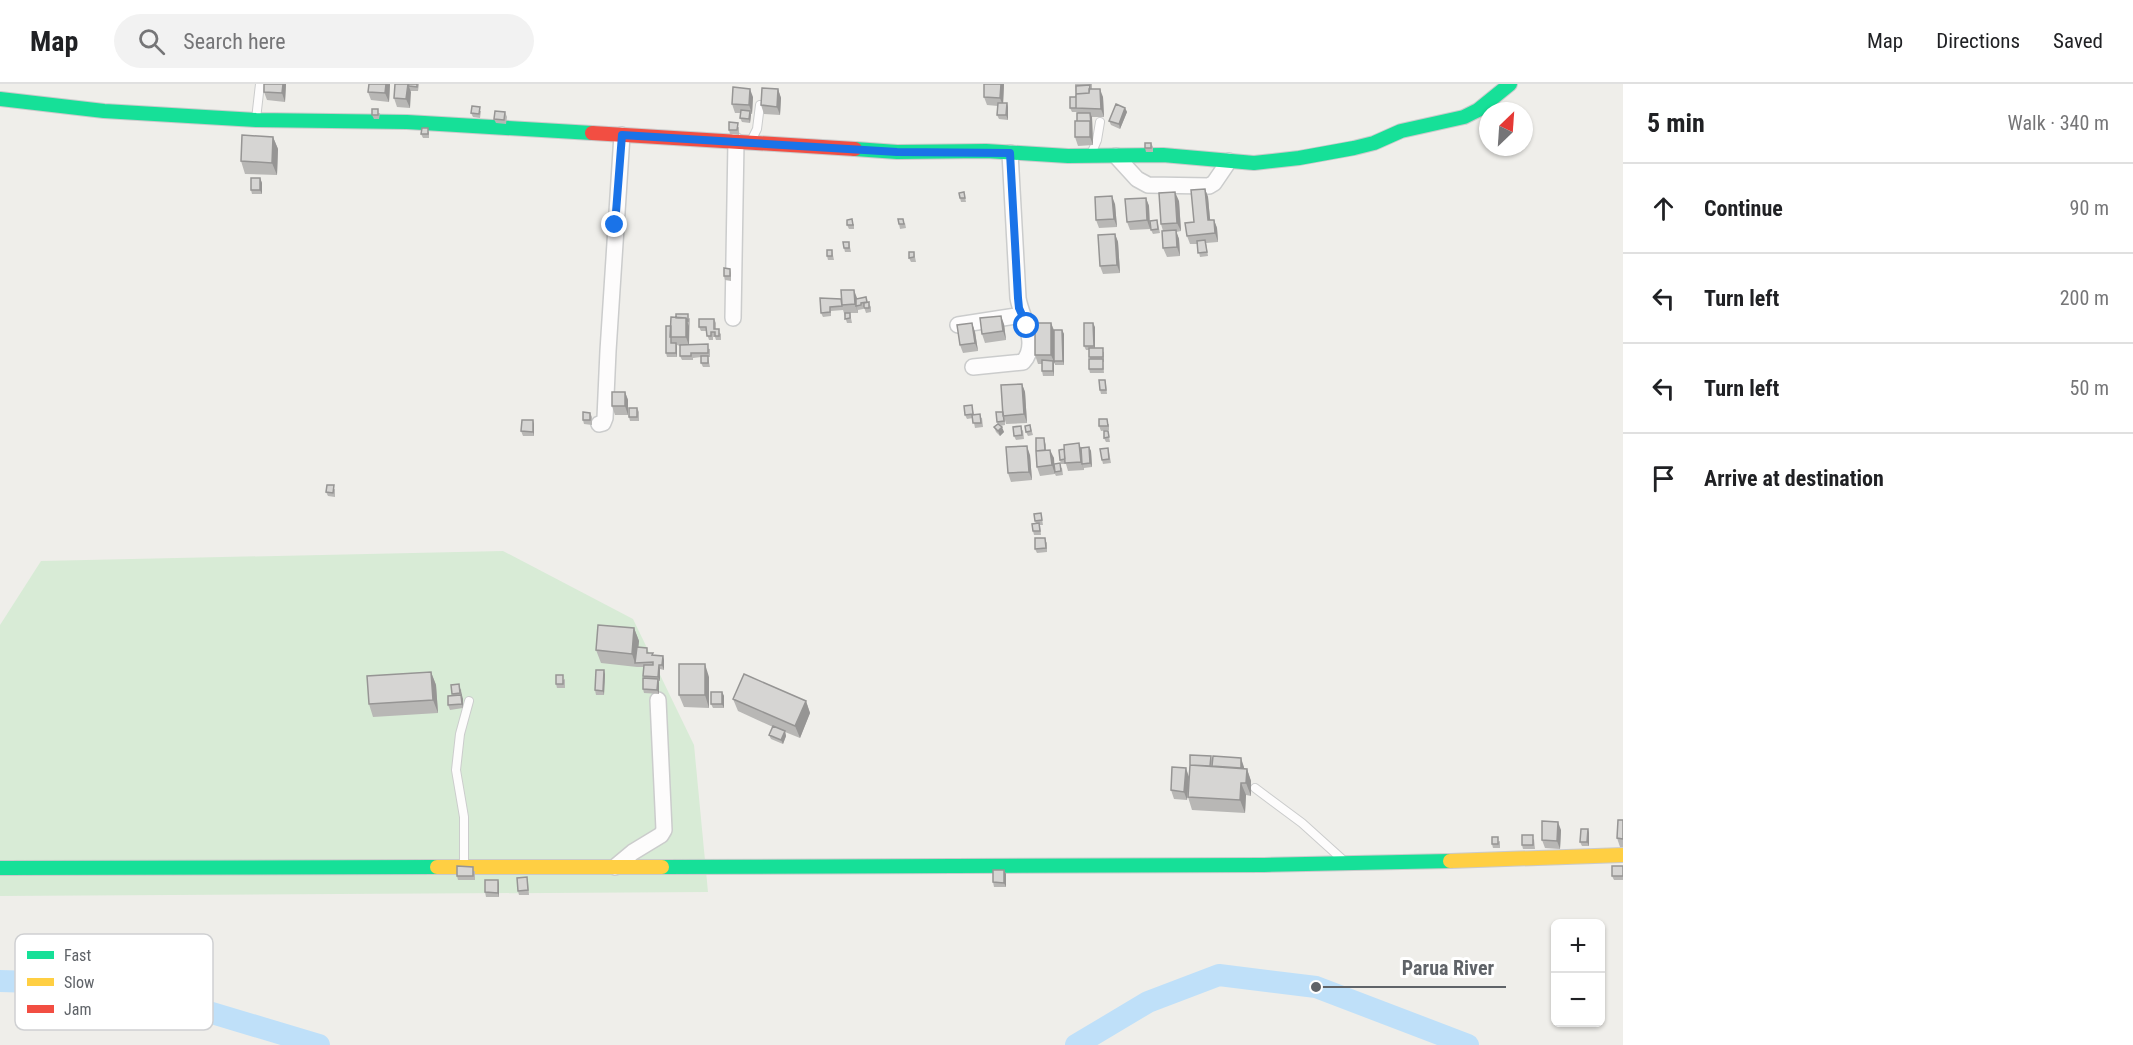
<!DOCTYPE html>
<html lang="en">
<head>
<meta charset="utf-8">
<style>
  :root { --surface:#fff; --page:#f2f2f2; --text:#202124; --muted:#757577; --line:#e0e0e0 }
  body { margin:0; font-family:"Roboto Condensed",sans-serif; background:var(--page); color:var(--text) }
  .controls { position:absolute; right:18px; bottom:18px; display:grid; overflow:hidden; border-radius:9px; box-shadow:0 2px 4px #0004 }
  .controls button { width:54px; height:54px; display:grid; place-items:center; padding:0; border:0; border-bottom:2px solid var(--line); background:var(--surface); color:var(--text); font:30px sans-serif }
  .compass { position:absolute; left:1479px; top:18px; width:54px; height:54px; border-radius:50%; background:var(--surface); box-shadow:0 2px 4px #0004; rotate:25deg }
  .stop { position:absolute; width:18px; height:18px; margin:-14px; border:4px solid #1a73e8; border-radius:50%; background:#fff }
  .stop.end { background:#1a73e8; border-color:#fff; box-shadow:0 2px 6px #0008 }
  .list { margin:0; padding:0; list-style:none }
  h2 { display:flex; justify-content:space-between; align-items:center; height:78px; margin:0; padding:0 24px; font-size:26px }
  h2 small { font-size:20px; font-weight:400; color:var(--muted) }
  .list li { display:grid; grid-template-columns:39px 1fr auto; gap:18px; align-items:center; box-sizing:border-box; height:90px; padding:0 24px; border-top:2px solid var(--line) }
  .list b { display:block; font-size:22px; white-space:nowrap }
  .list em { font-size:20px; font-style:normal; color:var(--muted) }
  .icon { flex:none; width:33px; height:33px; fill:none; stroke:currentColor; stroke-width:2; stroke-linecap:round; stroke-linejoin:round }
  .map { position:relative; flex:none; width:1623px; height:961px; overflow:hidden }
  header { display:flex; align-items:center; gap:36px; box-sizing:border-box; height:84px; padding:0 30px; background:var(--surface); border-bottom:2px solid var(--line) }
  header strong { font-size:28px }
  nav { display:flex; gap:33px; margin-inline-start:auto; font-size:21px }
  .search { width:420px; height:54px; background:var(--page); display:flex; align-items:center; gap:15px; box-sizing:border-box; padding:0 21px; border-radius:33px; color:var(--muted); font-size:22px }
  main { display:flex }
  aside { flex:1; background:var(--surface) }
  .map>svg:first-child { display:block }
  .green { fill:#d8ebd6 }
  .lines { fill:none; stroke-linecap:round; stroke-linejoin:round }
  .river { stroke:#bfe0f9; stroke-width:22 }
  .lane-casing { stroke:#cbcccc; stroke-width:10 }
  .street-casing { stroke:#cbcccc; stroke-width:18 }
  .fast-casing { stroke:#cacacb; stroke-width:16 }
  .slow-casing { stroke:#cacacb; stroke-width:16 }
  .jam-casing { stroke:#cacacb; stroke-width:16 }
  .lane { stroke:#fdfcfc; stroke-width:8 }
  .street { stroke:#fdfcfc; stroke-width:15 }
  .fast { stroke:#16e098; stroke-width:14 }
  .slow { stroke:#ffcf43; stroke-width:14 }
  .jam { stroke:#f24e42; stroke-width:14 }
  .wall { fill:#b8b7b5 }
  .shaded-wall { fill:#969594 }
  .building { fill:#d6d5d3; stroke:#969594; stroke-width:1.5 }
  .route { stroke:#1a73e8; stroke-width:8 }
  .key { fill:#fff; stroke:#cfd0d2; stroke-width:1.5 }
  .key-label { font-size:16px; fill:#5f6368 }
  .leader { fill:none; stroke:#5f6368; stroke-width:2 }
  .callout-dot { fill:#5f6368; stroke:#fff; stroke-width:2 }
  .callout-label { font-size:20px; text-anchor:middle; font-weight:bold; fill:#5f6368; stroke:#fff; stroke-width:6; stroke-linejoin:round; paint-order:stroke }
</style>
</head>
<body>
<header>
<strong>Map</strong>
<div class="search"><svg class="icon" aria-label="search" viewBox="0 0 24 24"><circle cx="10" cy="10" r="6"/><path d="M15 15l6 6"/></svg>Search here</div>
<nav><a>Map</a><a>Directions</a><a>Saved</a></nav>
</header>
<main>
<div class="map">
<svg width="1623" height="961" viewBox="0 0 1623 961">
  <rect width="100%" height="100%" fill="#efeeea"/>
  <!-- green -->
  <path class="green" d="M503,467l130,68 61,126 14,147 -708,4v-271l41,-64z"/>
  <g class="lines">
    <!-- river -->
    <path class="river" d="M0,897l66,2 136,27 117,35
      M1076,961l72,-43 71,-27 97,12 152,58"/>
    <defs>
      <path id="lane" d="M256,35l4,-35
        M751,57l6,-12 3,-24
        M1092,68l5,-12 3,-18
        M1255,704l47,35 41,37
        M464,781v-48l-8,-47 4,-36 9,-33"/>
      <path id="street" d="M1116,72l21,23 11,6 61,1 5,-3 15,-22
        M733,234l3,-177
        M958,241l64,-10
        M973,283l50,-5c17,-19 -2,-44 -5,-64l-8,-145
        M599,340l4,-1 2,-5 3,-67 14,-216
        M615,783l18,-15 28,-17 3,-5 -6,-130"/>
      <path id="fast" d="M0,15l104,12 152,9 151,2 185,11
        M855,65l42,3 89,-1 82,5 95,-1 91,8 45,-5 55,-10 20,-5 27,-12 63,-14 14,-7 32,-26
        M662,783l602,-2 186,-4
        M0,784l437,-1"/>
      <path id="slow" d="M1450,777l173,-6
        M437,783h225"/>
      <path id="jam" d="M592,49l263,16"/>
    </defs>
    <!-- lane casing -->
    <use href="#lane" class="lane-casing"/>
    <!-- street casing -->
    <use href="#street" class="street-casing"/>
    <!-- fast casing -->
    <use href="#fast" class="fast-casing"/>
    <!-- slow casing -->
    <use href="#slow" class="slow-casing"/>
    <!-- jam casing -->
    <use href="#jam" class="jam-casing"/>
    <!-- lane -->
    <use href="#lane" class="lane"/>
    <!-- street -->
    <use href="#street" class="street"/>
    <!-- fast -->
    <use href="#fast" class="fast"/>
    <!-- slow -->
    <use href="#slow" class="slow"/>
    <!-- jam -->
    <use href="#jam" class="jam"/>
  </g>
  <!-- wall -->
  <path class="wall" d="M264,0h22l-1,18 -18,-2 -3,-8z
    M369,0h21l-1,18 -18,-2 -3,-8z
    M395,0h24l-1,7h-8v17l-13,-1 -3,-9z
    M984,0h20l-1,19h4l1,4v13l-9,-1 -2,-4 1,-9 -11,-1 -3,-8z
    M1075,0h17v5l11,8 1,20h-12l1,28 -15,1 -3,-9 3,-24 -1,-1h-5l-2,-4 6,-14z
    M778,5l3,9 -1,17 -16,-1 -3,-9z
    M753,13l-1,17h-1l-1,9 -8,-1 -2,-4 1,-5h-6l-3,-9z
    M1125,24l2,4 -7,17 -9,-4 -2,-4z
    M481,27l-1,7 -7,-1 -2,-4z
    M505,28l2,5 -1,7 -10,-1 -2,-4z
    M380,29l-1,6h-5l-2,-4z
    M739,43v8l-9,-1 -1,-4z
    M429,48v6h-6l-2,-4z
    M273,53l5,12 -1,26 -32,-1 -4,-13z
    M1151,59l2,4v5h-7l-1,-4z
    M260,94l2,5v11h-10l-1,-4z
    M1205,105l3,8 2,23h4l3,8 1,14 -12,1 2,13 -8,1 -3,-13h-7l-3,-8 7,-14z
    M964,108l2,10h-5l-1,-4z
    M1146,114l3,8 1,23 -20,1 -3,-8z
    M1179,117l2,30 -5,1 3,7 1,17 -13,1 -4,-9v-17l-2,-7z
    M1115,120l2,23 -18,1 -3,-8z
    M905,139l1,5 -6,1 -1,-5z
    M854,140v5h-5l-2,-4z
    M1158,140l2,9 -7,1 -2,-4z
    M1115,150l3,8 2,31 -17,1 -3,-8z
    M849,158l2,10h-6l-1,-4z
    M832,166l2,10h-6l-1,-4z
    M914,168l2,10h-5l-2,-4z
    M730,185l1,4v8l-6,-1 -1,-4z
    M857,214l11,4 3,5v5l-5,1 -2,-6h-1v2l-5,1v-1v4h-8l2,10h-5l-4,-13 -12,1v5l-8,1 -2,-4 20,-14z
    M690,234l-1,27 21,4v8h-2l2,10h-7l-2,-4v-6l-8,1v2h-11l-2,-4v-10l-3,-1v12h-10l-1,-4 5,-27z
    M714,235l2,4v6l5,5v6h-5l-1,-3h-2v3h-4l-3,-9h-5l-2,-4z
    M972,239l3,9 3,19 -15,2 -3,-8z
    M1051,239l3,7h8l2,4v31h-9v-3l-1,2v12h-11l-1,-5v-7h-4l-3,-9z
    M1004,240l2,16 -21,3 -3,-9z
    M1095,243v21l9,4v10h-1l1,11h-14l-1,-4 1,-10 -1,-9h-3l-2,-4z
    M1105,296l1,4 1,10h-6l-1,-4z
    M1022,300l3,8 2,31 -21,1 -1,-4v5l-5,1 4,6 -4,4 -4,-4 -2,-5 4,-3 -1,-2z
    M625,308l3,8v15h-13l-3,-9z
    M972,321l2,10 8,3 1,9 -8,1 -2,-10 -6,1 -2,-4z
    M637,324l2,4v9h-9l-1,-4z
    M590,329l2,4v8l-8,-1 -1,-4z
    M534,340v12h-11l-2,-5z
    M1109,340v6l-8,1 -2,-5z
    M1030,341l3,10 -5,1 -2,-4z
    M1023,346l1,9 -8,1 -2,-4z
    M1108,347l2,11h-4l-2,-4z
    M1046,358v8l8,8v6l8,4 1,7 -7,1 -1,-2 -15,2 -3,-9z
    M1089,363l2,4 1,16 -8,1v-1v3l-16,1 -2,-7h-5l-1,-4 21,-12z
    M1109,368l2,11 -8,1 -1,-4z
    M1030,371l2,25 -21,2 -3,-9z
    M335,405v8l-7,-1 -2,-4z
    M1041,429l2,12h-3l1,10h-7l-1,-4 3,-7 -1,-3z
    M1047,458v10l-10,1 -2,-4z
    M634,544l5,13 -1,6 15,8 10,1 1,4v10l-4,-1v12h-1v13l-15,-1 -1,-4 1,-22h-7l-36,-4 -5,-13z
    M431,588l5,13 2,28 -65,4 -4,-13z
    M605,590l-1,21h-8l-1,-5z
    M709,593v31l-25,-1 -5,-12z
    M565,595v9h-8l-1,-4z
    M461,605l2,19 -13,2 -2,-5 5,-10 -1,-1z
    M722,608l2,4v12h-11l-2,-4z
    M733,615l73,2 4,12 -10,25 -15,-6 1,4 -3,8 -12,-5 -2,-4 4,-8 -35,-16z
    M1211,672l1,5 32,6v2h3l4,12v15l-5,-1 -1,18 -53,-3 -4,-13v-6l-1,9 -13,-1 -3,-9 18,-14z
    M1623,736v27h-3l-3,-9z
    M1588,745l1,4v13h-7l-2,-4z
    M1561,746l-1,19 -15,-1 -3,-8z
    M1534,755l1,10h-12l-1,-4z
    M1500,757v7h-7l-1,-4z
    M1623,782v14h-9l-2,-4z
    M1004,786l2,4v13h-12l-1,-5z
    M475,787v9h-17l-1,-4z
    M498,796l1,4v13h-13l-1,-5z
    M528,798l1,13h-10l-1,-4z"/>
  <!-- shaded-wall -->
  <path class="shaded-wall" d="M283,0h3l-1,18 -3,-9z
    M386,0h4l-1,18 -4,-9z
    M408,0l3,8 -1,16 -4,-9z
    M1001,0h3l-1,22 -3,-8z
    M750,5l3,8 -1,17 -3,-9z
    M778,5l3,9 -1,17 -3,-8z
    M1100,5l3,8 1,20 -3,-8z
    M1007,19l1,4v13l-2,-5z
    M1125,24l2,4 -7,17 -1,-5z
    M750,27l1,4 -1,8 -1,-4z
    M1090,29l2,4 1,28 -3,-8z
    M273,53l5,12 -1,26 -5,-12z
    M260,94l2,5v11l-2,-4z
    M1205,105l3,8 3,32 -3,-9z
    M1175,108l4,9 2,30 -4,-8z
    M1112,112l3,8 2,23 -3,-8z
    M1146,114l3,8 1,23 -3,-9z
    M1214,136l3,8 1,14 -3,-9z
    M1176,146l3,9 1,17 -3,-9z
    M1115,150l3,8 2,31 -3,-8z
    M854,206l3,8 -1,8 2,7 -3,-9z
    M1001,232l3,8 2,16 -3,-9z
    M686,234l3,8v20l-3,-9z
    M972,239l3,9 3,19 -3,-8z
    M1051,239l3,8 1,33 -4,-9z
    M1093,239l2,4v23l-1,-4z
    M1062,246l2,4v31l-1,-4z
    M676,259l1,4v10l-1,-4z
    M1053,277l1,4v11l-1,-5z
    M1022,300l3,8 2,31 -3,-9z
    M625,308l3,8v15l-3,-9z
    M533,336l1,4v12l-1,-4z
    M1002,343l2,5 -4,4 -2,-5z
    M1079,359l3,9v12l2,6 -3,-8z
    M1027,362l3,9 2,25 -3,-8z
    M1089,363l2,4 1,16 -2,-4z
    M1050,366l4,8 1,16 -3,-9z
    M634,544l5,13 -2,22h-2l-3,-9z
    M663,572l1,4v10l-2,-5z
    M705,580l4,13v31l-4,-13z
    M659,581l1,4v12l-2,-4z
    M604,586l1,4 -1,21 -1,-4z
    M431,588l5,13 2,28 -5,-13z
    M658,595l1,4v11l-2,-4z
    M459,600l4,15v9l-1,-4z
    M722,608l2,4v12l-2,-4z
    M806,617l4,12 -10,25 -5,-12z
    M785,647l1,5 -3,8 -2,-4z
    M1241,674l3,9 -1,12 -3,-8z
    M1186,684l3,9 -2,23 -3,-8z
    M1247,685l4,12v15l-5,-13z
    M1241,699l5,12 -1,18 -5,-13z
    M1558,738l3,8 -1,19 -3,-8z
    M1588,745l1,4v13l-2,-4z
    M1004,786l2,4v13l-2,-4z
    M498,796l1,4v13l-1,-4z"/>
  <!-- building -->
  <path class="building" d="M264,0h19l-1,9 -18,-1z
    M369,0h17l-1,9 -17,-1z
    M395,0h13l-2,15 -12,-1z
    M408,0h9v3l-8,-1z
    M984,0h17l-1,14 -16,-1z
    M1090,1l-1,8 -13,1v-8z
    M733,3l17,2 -1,16 -17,-1z
    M762,4l16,1 -1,18 -16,-2z
    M1089,5h11l1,20 -25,-1v-14l13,-1z
    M1070,13h6v11h-6z
    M998,19h9l-1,12h-9z
    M1116,20l9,4 -6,16 -10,-3z
    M472,22l8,1 -1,7 -8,-1z
    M372,25h6v6h-6z
    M741,26l9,1 -1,8 -9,-1z
    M495,27l10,1 -1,8 -10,-1z
    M1077,29h13l1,11 -1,-3h-13z
    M1075,37h15v16h-15z
    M729,38l9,1 -1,7h-8z
    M422,44h6v6h-7z
    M242,51l31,2 -1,26 -31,-2z
    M1145,59h6v5h-6z
    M251,94h9v12h-9z
    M1205,105l3,31h6l1,13 -28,3 -2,-13 9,-1 -3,-32z
    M964,108l1,6h-5l-1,-5z
    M1175,108l2,31 -16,1 -2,-31z
    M1112,112l2,23 -18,1 -1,-23z
    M1146,114l1,22 -20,2 -2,-23z
    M852,135l1,6h-6v-5z
    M898,135h5l1,5h-5z
    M1157,136l1,9 -7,1 -1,-9z
    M1176,146l1,17 -14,1 -1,-17z
    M1115,150l2,31 -17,1 -2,-31z
    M1205,156l2,12 -9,1 -1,-12z
    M843,158h6v6h-5z
    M827,166h5v6h-5z
    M909,168h5v5l-5,1z
    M724,184l6,1v7h-6z
    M841,206h13l1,14 -13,1z
    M866,213l1,5 -6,1v2l-5,1v-7z
    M820,214l21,1 1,7 -12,1v5l-9,1z
    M869,218v6h-5v-5z
    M845,229h5v5l-5,1z
    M676,230h12v8l-2,-4h-10z
    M1001,232l2,15 -21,3 -2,-16z
    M671,233l15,1v19h-16z
    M699,235h15v10h5v7h-4v-4h-4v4h-4l-1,-9h-7z
    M972,239l3,20 -15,2 -3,-20z
    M1035,239h16v32h-16z
    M1084,239h9l1,23h-10z
    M666,242h5v17h5v10h-10z
    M1054,246h8l1,31h-9z
    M708,260v9h-17v3h-11v-11z
    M1089,264h14v9h-14z
    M701,272h7v7h-7z
    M1089,275h14v10h-14z
    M1042,276l11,1v10h-11z
    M1099,296h6l1,10h-6z
    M1022,300l2,30 -21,2 -2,-31z
    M612,308h13v14h-13z
    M972,321l1,9 -8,1 -1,-9z
    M629,324h8v9h-8z
    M583,328l7,1v7h-7z
    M996,328h7l1,9 -7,1z
    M980,330l1,9h-8l-1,-8z
    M1099,335h8l1,7h-9z
    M522,336h11v12l-12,-1z
    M998,340l4,3 -4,4 -4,-4z
    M1030,341l1,6 -5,1 -1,-6z
    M1021,342l1,9 -8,1 -1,-9z
    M1104,347h4l1,6 -5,1z
    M1036,354h8l1,12 -9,1z
    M1079,359l2,19 -16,1 -1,-18z
    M1027,362l2,26 -21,1 -2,-26z
    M1089,363l1,16 -8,1 -1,-16z
    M1108,364l1,11 -7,1 -2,-11z
    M1064,365l1,10 -5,1 -1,-10z
    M1050,366l2,15 -15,2 -1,-16z
    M1060,379l1,8 -6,1 -1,-8z
    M327,401h7l-1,8 -7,-1z
    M1041,429l1,7 -7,1 -1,-7z
    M1039,439l1,8h-7l-1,-7z
    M1035,454h10l1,10 -11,1z
    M598,541l36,3 -2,26 -36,-4z
    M637,563l10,1v5h6l-1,2 11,1 -1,9h-3l-1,12 -15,-1 1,-11h9v-3l-18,1z
    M679,580h26v31h-26z
    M596,586h8l-1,21 -8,-1z
    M431,588l2,28 -64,4 -2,-28z
    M744,590l62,27 -11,25 -62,-27z
    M556,591h7v9h-7z
    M643,594l15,1 -1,11 -14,-1z
    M459,600l1,9 -8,1 -1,-9z
    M711,608h11v12h-11z
    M461,611l1,9 -14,1v-9z
    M773,642l12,5 -4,9 -12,-5z
    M1190,671l21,1 -1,10 -20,-1z
    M1213,672l28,2v10l-29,-2z
    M1190,681l57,4 -1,14h-5l-1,17 -52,-3z
    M1172,683l14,1 -2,24 -13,-2z
    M1618,736h5v19l-6,-1z
    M1542,737l16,1 -1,19 -15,-1z
    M1581,745h7l-1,13h-7z
    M1522,751h11v10h-11z
    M1492,753h6v7h-6z
    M457,782l16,1v9h-16z
    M1612,782h11v10h-11z
    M993,786h11v13l-11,-1z
    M527,793l1,13 -10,1 -1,-13z
    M485,796h13v13l-13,-1z"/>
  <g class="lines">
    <!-- route -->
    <path class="route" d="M615,141l7,-90 275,17 113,1 8,145 1,10 8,18"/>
  </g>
  <!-- legend -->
  <rect x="15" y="850" width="198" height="96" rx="9" class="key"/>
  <rect x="27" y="867" width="27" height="8" fill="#16e098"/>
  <rect x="27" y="894" width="27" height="8" fill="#ffcf43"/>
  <rect x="27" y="921" width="27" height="8" fill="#f24e42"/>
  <g class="key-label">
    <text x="64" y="877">Fast</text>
    <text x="64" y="904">Slow</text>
    <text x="64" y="931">Jam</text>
  </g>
  <!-- callouts -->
  <path class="leader" d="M1316 903L1390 903H1506"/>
  <circle class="callout-dot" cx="1316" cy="903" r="6"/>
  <g class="callout-label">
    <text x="1448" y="891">Parua River</text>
  </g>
</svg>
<div class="controls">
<button>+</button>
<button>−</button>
</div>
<svg class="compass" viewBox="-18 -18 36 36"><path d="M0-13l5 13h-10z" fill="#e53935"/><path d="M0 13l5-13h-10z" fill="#757577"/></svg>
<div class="stop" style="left:1027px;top:242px"></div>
<div class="stop end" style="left:615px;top:141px"></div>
</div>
<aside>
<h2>5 min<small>Walk · 340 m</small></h2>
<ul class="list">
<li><svg class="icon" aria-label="ahead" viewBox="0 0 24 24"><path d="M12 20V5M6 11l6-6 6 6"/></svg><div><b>Continue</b></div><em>90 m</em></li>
<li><svg class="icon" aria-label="left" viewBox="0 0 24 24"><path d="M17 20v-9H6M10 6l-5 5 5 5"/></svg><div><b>Turn left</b></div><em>200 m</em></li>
<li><svg class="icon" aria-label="left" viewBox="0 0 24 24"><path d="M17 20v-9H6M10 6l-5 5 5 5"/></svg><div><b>Turn left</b></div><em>50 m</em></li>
<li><svg class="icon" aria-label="arrive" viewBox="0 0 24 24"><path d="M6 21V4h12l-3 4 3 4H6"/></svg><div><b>Arrive at destination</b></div></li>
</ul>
</aside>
</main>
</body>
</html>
